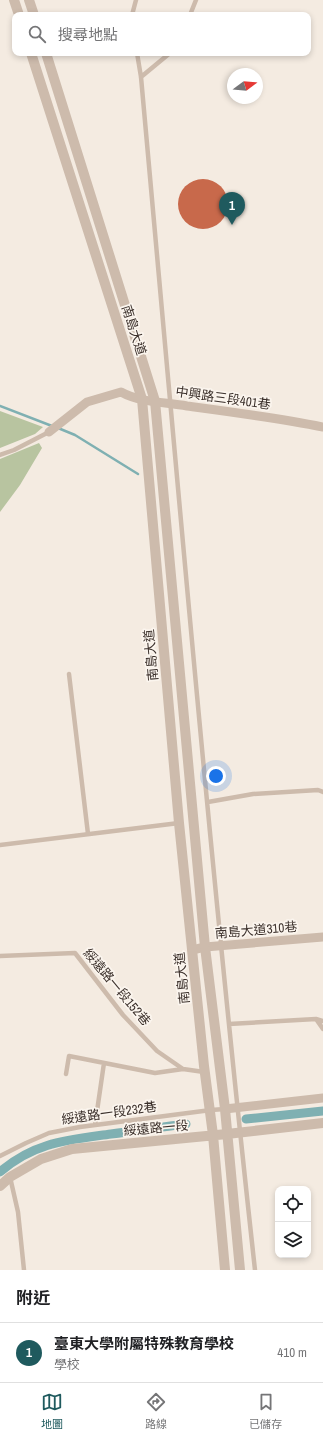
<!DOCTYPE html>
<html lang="zh-TW">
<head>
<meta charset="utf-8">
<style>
  :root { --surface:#fff; --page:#f2f2f2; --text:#202124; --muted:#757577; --line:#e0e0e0; --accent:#1f5a5e }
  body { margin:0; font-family:"Archivo Narrow","Noto Sans TC",sans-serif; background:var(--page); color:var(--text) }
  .controls { position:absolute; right:12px; bottom:12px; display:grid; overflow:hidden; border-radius:8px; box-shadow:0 2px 6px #0003 }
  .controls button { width:36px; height:36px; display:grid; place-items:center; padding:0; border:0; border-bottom:1px solid var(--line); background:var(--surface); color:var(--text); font:20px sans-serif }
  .compass { position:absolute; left:227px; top:68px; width:36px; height:36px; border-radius:50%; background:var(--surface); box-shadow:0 2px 6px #0003; rotate:74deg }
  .you { position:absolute; left:216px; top:776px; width:14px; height:14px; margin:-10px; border:3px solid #fff; border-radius:50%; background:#1a73e8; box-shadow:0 0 0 6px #1a73e833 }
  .badge { display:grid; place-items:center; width:26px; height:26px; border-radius:50%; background:var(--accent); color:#fff; font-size:13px; font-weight:700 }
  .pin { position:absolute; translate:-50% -33px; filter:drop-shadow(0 1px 2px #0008) }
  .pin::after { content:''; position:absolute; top:21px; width:14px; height:12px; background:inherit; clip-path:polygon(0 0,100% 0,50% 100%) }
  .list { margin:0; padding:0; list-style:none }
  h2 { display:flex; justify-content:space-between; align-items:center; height:52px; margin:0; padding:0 16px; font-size:17px }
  h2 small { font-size:13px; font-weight:400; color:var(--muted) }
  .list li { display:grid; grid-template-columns:26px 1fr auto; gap:12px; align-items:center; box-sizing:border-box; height:60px; padding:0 16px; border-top:1px solid var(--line) }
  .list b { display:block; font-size:15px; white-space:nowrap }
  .list p { margin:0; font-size:13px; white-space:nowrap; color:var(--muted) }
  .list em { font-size:13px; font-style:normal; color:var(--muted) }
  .icon { flex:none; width:22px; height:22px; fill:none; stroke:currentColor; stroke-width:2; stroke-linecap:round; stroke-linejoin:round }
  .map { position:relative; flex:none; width:323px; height:1270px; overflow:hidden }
  .search { position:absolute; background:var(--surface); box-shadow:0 2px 6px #0003; left:12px; right:12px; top:12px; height:44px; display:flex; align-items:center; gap:10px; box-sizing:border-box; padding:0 14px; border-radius:8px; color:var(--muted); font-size:15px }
  .sheet { height:112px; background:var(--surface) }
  nav { display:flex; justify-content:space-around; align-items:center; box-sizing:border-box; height:56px; border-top:1px solid var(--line); background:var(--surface); font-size:11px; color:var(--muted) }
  nav a { display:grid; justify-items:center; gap:2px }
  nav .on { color:var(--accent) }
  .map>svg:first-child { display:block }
  .green { fill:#b8c4a0 }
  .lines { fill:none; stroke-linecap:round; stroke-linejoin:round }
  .stream { stroke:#7fb0b2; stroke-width:2.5 }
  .canal { stroke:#7fb0b2; stroke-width:9 }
  .building { fill:#c8694b }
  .service { stroke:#cdbbac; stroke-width:4.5 }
  .minor { stroke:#cdbbac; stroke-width:9 }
  .tertiary { stroke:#cdbbac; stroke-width:10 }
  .labels { text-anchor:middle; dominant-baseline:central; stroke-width:3.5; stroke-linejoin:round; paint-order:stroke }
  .street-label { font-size:13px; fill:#3b302b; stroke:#fbf5ee }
</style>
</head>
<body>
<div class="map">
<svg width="323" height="1270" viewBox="0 0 323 1270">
  <rect width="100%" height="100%" fill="#f4ebe1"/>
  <!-- green -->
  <path class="green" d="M0,411l43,16 -8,7 -35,14z
    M39,443l3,5 -22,37 -20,27v-53z"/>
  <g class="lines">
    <!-- stream -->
    <path class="stream" d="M0,406l52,20
      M58,428l17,7 63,39"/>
    <!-- canal -->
    <path class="canal" d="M246,1119l77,-8
      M0,1172c34,-30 68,-32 111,-38 25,-3 50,-7 75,-10"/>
  </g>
  <!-- building -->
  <path class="building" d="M178 204a25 25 0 1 1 50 0a25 25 0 1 1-50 0Z"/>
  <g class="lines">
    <!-- service -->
    <path class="service" d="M132,15l4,-15
      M190,15l6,-15
      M137,53l4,24c36,398 70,796 114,1193
      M141,77l29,-24
      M0,455l14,-5 35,-18
      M69,674l19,160
      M208,802l45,-8 65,-4 5,2
      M0,845l179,-22
      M0,956l75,-3 48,62 34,36 26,18 21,3
      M316,1019l7,10
      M229,1024l87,-5 7,2
      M66,1074l3,-18 86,17 28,-4
      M95,1125l9,-62
      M0,1156l26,-13 23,-10 31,-6 131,-17 14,-1
      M10,1177l8,35 6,58"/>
    <!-- minor -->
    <path class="minor" d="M49,432l38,-30 34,-10c20,11 44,10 66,14 45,6 91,12 136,21
      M192,950l13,-3 118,-10
      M225,1109l98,-11"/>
    <!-- tertiary -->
    <path class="tertiary" d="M14,0l5,15
      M29,0l5,15
      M31,53l111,346 37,424 25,243 9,69 12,135
      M46,53l109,348 50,546 20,162 15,161
      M0,1186l10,-9 31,-18 31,-10 155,-15 96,-11"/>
  </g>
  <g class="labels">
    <!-- street labels -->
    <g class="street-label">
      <text transform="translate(134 330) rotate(72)">南島大道</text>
      <text transform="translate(223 398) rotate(8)">中興路三段401巷</text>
      <text transform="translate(151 655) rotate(-95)">南島大道</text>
      <text transform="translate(256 930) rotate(-5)">南島大道310巷</text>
      <text transform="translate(182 978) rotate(-96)">南島大道</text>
      <text transform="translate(117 987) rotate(50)">綏遠路一段152巷</text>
      <text transform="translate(109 1113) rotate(-8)">綏遠路一段232巷</text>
      <text transform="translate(156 1128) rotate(-5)">綏遠路一段</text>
    </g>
  </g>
</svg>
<div class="controls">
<button><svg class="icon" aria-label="locate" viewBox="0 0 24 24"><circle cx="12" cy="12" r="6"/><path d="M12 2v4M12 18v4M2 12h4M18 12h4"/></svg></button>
<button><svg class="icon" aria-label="layers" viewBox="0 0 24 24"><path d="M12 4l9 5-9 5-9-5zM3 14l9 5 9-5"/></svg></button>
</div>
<svg class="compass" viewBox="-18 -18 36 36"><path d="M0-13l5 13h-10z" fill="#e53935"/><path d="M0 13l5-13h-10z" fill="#757577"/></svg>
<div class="you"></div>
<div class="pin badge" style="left:232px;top:225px">1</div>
<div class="search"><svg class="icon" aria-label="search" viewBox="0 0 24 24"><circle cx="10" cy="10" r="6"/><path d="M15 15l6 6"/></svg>搜尋地點</div>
</div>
<section class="sheet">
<h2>附近<small></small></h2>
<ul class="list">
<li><span class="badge">1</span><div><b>臺東大學附屬特殊教育學校</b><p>學校</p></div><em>410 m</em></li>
</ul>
</section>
<nav>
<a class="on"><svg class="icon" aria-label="map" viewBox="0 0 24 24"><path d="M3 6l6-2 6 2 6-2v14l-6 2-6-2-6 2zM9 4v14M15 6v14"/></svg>地圖</a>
<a><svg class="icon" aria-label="directions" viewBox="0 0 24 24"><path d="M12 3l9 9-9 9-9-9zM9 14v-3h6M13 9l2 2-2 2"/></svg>路線</a>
<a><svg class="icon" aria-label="saved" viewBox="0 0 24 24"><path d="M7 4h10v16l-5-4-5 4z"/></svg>已儲存</a>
</nav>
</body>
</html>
